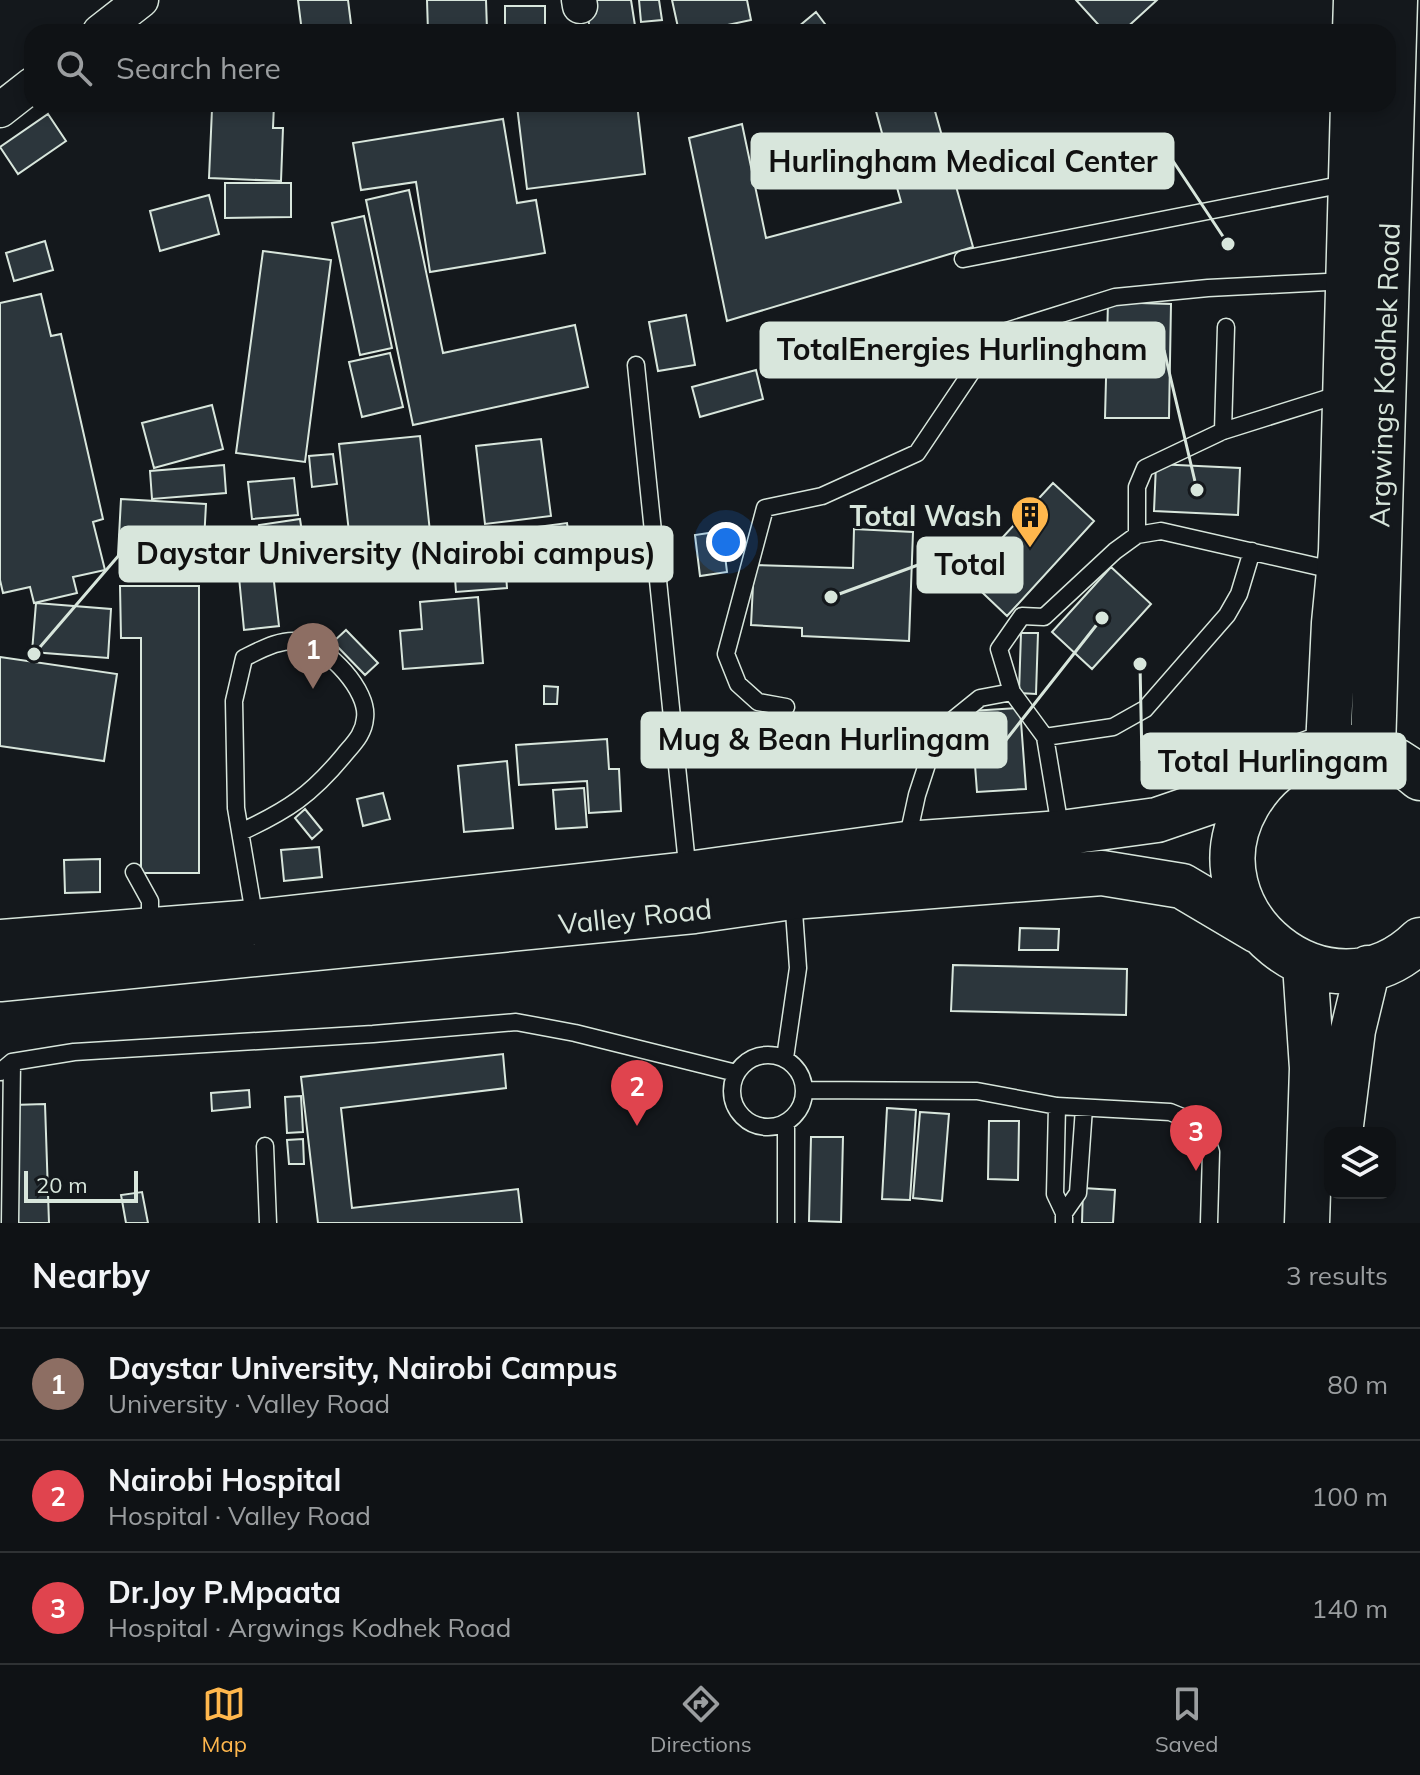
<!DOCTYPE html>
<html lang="en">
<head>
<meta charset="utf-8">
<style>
  :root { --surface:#0f1215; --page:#1d2022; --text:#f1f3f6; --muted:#9b9ea0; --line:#2f3234; --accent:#ffb74d }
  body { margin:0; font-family:Mulish,sans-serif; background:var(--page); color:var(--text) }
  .controls { position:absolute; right:24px; bottom:24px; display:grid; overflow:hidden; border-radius:16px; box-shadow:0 4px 12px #0003 }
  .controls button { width:72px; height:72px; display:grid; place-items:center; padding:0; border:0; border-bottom:2px solid var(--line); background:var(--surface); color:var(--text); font:40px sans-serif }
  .scale { position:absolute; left:24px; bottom:20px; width:114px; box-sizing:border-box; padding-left:8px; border:4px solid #d8e6dc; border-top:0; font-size:22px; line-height:28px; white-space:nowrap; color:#d8e6dc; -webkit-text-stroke:6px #14181c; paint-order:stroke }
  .you { position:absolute; left:726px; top:542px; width:28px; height:28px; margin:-20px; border:6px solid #fff; border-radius:50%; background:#1a73e8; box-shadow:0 0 0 12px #1a73e833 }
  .badge { display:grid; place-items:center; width:52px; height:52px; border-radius:50%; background:var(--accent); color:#fff; font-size:26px; font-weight:700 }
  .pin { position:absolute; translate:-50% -66px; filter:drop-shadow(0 2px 4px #0008) }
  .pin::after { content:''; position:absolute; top:42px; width:28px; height:24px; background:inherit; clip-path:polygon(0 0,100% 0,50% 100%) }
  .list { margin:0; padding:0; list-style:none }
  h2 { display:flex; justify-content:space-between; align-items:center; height:104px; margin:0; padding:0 32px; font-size:34px }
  h2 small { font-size:26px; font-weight:400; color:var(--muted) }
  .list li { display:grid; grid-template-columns:52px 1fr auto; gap:24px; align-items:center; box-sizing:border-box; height:112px; padding:0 32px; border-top:2px solid var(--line) }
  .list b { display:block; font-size:30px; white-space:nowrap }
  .list p { margin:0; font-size:26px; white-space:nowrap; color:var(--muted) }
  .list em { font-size:26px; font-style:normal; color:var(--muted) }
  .icon { flex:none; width:44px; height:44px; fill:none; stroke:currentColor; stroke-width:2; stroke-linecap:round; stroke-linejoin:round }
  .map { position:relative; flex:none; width:1420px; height:1223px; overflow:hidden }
  .search { position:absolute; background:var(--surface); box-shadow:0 4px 12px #0003; left:24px; right:24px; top:24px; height:88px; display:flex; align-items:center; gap:20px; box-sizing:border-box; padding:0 28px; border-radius:24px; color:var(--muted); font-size:30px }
  .sheet { height:440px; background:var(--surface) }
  nav { display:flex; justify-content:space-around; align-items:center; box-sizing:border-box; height:112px; border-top:2px solid var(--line); background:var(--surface); font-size:22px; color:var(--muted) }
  nav a { display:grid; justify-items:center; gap:4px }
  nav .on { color:var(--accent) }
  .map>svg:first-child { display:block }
  .building { fill:#2c363c; stroke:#d8e6dc; stroke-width:2 }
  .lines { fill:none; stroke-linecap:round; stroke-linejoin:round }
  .lane-casing { stroke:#d8e6dc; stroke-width:19 }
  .street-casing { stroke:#d8e6dc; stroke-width:37 }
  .secondary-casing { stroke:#d8e6dc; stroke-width:47 }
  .lane { stroke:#14181c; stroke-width:16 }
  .street { stroke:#14181c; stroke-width:34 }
  .secondary { stroke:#14181c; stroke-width:44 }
  .labels { text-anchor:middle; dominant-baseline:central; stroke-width:6; stroke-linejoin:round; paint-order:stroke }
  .street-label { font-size:28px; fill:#d8e6dc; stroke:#14181c }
  .poi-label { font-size:28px; font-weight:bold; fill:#d8e6dc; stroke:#14181c; text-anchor:end }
  .leader { fill:none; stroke:#d8e6dc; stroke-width:3 }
  .callout-dot { fill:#d8e6dc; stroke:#14181c; stroke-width:3 }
  .callout { fill:#d8e6dc; stroke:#d8e6dc; stroke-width:3 }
  .callout-label { font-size:30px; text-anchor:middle; font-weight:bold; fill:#111 }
</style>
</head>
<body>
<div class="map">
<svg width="1420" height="1223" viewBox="0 0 1420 1223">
  <rect width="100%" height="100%" fill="#14181c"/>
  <!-- building -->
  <path class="building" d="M298,0h50l4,32h-50z
    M427,0h59l1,30 8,2h-67z
    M586,0h45l5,32h-46z
    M639,0h20l3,20 -21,2z
    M672,0h75l4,20 -56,12h-16z
    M1076,0h81l-35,32h-17z
    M505,6h40v26h-40z
    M816,12l15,20h-39z
    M204,104h70l-1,24h10l-2,53 -72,-3 3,-69 -8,1z
    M532,104h105l8,70 -118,15 -10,-83z
    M874,104h59l40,143 -246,74 -38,-183 53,-14 24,114 135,-36z
    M48,114l18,27 -48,33 -18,-27z
    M503,119l14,84 19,-3 9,53 -115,19 -14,-90 -55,8 -8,-47z
    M225,183h66v34l-66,1z
    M409,190l34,163 132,-28 13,62 -175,38 -47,-225z
    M209,195l10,39 -59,17 -10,-40z
    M364,216l28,132 -32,7 -28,-132z
    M45,241l8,29 -39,11 -8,-28z
    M263,251l68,9 -26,202 -69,-9z
    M41,294l10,42 10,-2 42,185 -10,3 12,48 -32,7 4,16 -43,10 -4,-16 -27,6 -3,-13v-277z
    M1108,302l63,2 -2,114h-64z
    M686,315l9,50 -37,6 -9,-49z
    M390,353l13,54 -41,10 -13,-55z
    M756,370l7,29 -63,18 -8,-30z
    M212,405l11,44 -69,19 -12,-45z
    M420,436l10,96 -80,9 -11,-97z
    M541,439l10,77 -66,8 -9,-78z
    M333,454l4,30 -25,3 -3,-31z
    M1156,464l84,4 -2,47 -84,-4z
    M224,465l2,28 -74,6 -2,-28z
    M294,478l4,37 -46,4 -4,-37z
    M1053,483l41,38 -87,95 -41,-39z
    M121,499l85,5 -3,56 -85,-5z
    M300,519l7,47 -40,6 -8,-47z
    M567,523l5,36 -39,5 -4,-36z
    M854,529l59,3 -4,109 -107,-5v-8l-51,-3 3,-60 99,3z
    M722,531l5,41 -27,4 -5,-41z
    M503,533l4,55 -51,4 -4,-55z
    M1111,567l40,37 -59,65 -40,-37z
    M273,573l6,53 -35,4 -5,-53z
    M120,586h79v287h-58v-235h-20z
    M478,597l5,66 -80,6 -3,-38 22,-2 -2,-27z
    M36,603l75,6 -3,49 -76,-6z
    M346,630l32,33 -13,12 -32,-33z
    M1021,633h17l-2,61 -17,-1z
    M0,657l117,17 -13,87 -104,-15z
    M544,686l14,1 -1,17h-13z
    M1020,708l6,81 -49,3 -6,-81z
    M607,739l2,30h10l2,42 -32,2 -2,-32 -68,4 -3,-40z
    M507,761l6,67 -49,4 -6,-66z
    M584,788l3,39 -31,2 -3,-39z
    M383,793l7,26 -27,7 -6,-27z
    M305,809l17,21 -10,9 -17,-21z
    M319,847l3,30 -38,4 -3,-31z
    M100,859v33l-35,1 -1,-33z
    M1020,928l39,1 -1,21h-39z
    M953,965l174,4 -1,46 -175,-4z
    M503,1054l3,34 -165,20 11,100 166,-19 4,34h-204l-17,-146z
    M249,1090l1,17 -38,4 -1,-18z
    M301,1096l2,36 -16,1 -2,-36z
    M45,1104l4,119h-33l-4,-118z
    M887,1108l29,2 -6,90 -28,-1z
    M920,1112l29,2 -7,87 -29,-3z
    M989,1121h30l-1,59 -30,-1z
    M811,1137h32l-2,85 -32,-1z
    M303,1139l1,25h-15l-2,-24z
    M1083,1188l32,2 -2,33h-31z
    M142,1192l6,31h-22l-5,-28z"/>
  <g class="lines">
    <defs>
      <path id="lane" d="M963,259l387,-76
        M636,365l52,509
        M1223,431l3,-104
        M1137,535v-48l8,-19 78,-37 121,-38
        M786,707l-28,-5 -20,-18 -12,-30 39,-146 57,-12 95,-43 80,-119 118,-37 93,-9 139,-7
        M1045,737l68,-10 32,-18 82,-94 12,-21 13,-43
        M241,832c47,-22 70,-37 103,-77 9,-11 20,-21 21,-37 4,-27 -37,-71 -63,-76 -19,-5 -42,8 -58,16l-10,43 2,107 19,112
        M1061,833l-16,-96 -33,-45 -13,-43 23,-33 22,1 71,-66 22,-16 24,-4 176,40
        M907,841l10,-46 15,-46 22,-30 26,-21 32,-6
        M134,872l16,29v28
        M732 1091a36 36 0 1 1 72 0a36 36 0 1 1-72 0Z
        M785,1058l13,-90 -5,-71
        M0,1072l12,-10 62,-10 299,-18 143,-12 59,11 161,40
        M804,1090l173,1 80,15 113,6 32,13 9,27 -2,71
        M1057,1106l-2,88 9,19v10
        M265,1146l3,77
        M1064,1213l14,-20 6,-85
        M10,1223l2,-161
        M786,1223v-100"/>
      <path id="street" d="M579,0l1,6
        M100,32l41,-32
        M0,110l32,-25"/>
      <path id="secondary" d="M1355,32l1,-32
        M1328,747l6,-124 7,-72 12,-447
        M1373,750l22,-750
        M1420,778c-31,-27 -67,-39 -107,-26 -30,10 -48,24 -65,52 -63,108 81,225 172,136
        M0,942l255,-20 433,-48 218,-30 155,-11 96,-13 102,-35
        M1305,964l7,104 -5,155
        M0,979l694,-68 98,-14 310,-24 80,13 76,45
        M1340,1133l13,-103 15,-62"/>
    </defs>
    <!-- lane casing -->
    <use href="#lane" class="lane-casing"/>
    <!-- street casing -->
    <use href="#street" class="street-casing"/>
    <!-- secondary casing -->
    <use href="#secondary" class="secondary-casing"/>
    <!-- lane -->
    <use href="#lane" class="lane"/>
    <!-- street -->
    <use href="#street" class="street"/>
    <!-- secondary -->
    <use href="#secondary" class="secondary"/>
  </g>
  <!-- icons -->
  <defs>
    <symbol id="building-pin" viewBox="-11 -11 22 30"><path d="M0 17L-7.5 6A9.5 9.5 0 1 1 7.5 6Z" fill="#ffb74d" stroke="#14181c"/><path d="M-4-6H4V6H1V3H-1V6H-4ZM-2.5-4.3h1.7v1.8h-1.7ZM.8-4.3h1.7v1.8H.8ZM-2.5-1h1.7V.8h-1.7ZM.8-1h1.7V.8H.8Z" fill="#111"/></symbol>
  </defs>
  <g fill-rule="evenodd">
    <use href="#building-pin" x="1008" y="493" width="44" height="60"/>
  </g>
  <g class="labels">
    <!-- street labels -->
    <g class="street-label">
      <text transform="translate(1384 375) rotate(-88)">Argwings Kodhek Road</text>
      <text transform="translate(635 916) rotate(-6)">Valley Road</text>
    </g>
    <!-- poi labels -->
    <g class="poi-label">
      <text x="1002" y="515">Total Wash</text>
    </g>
  </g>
  <!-- callouts -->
  <path class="leader" d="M1228 244L1173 161M1197 490L1164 350M34 654L120 554M831 597L918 565M1102 618L1006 740M1140 664L1142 761"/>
  <g class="callout-dot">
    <circle cx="1228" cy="244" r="8"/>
    <circle cx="1197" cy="490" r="8"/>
    <circle cx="34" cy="654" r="8"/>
    <circle cx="831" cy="597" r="8"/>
    <circle cx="1102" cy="618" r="8"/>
    <circle cx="1140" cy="664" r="8"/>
  </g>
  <g class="callout">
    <rect x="752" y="134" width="421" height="54" rx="8"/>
    <rect x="761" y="323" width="403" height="54" rx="8"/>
    <rect x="120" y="527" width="552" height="54" rx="8"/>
    <rect x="918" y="538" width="104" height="54" rx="8"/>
    <rect x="642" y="713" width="364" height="54" rx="8"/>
    <rect x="1142" y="734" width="263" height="54" rx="8"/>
  </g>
  <g class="callout-label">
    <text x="963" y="172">Hurlingham Medical Center</text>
    <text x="962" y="360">TotalEnergies Hurlingham</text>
    <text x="396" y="564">Daystar University (Nairobi campus)</text>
    <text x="970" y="575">Total</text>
    <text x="824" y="750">Mug &amp; Bean Hurlingam</text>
    <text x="1273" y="772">Total Hurlingam</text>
  </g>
</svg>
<div class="controls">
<button><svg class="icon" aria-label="layers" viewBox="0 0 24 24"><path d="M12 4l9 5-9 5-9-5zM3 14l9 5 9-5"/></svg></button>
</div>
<div class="scale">20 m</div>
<div class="you"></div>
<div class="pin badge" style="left:313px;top:689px;background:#8d6e63">1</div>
<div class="pin badge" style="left:637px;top:1126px;background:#e0444e">2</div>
<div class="pin badge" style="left:1196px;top:1171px;background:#e0444e">3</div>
<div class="search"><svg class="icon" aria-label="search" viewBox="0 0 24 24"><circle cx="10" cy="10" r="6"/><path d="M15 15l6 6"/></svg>Search here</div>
</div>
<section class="sheet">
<h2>Nearby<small>3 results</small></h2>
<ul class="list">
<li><span class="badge" style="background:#8d6e63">1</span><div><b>Daystar University, Nairobi Campus</b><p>University · Valley Road</p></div><em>80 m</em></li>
<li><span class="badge" style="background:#e0444e">2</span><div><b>Nairobi Hospital</b><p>Hospital · Valley Road</p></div><em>100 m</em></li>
<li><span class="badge" style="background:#e0444e">3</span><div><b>Dr.Joy P.Mpaata</b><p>Hospital · Argwings Kodhek Road</p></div><em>140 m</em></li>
</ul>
</section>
<nav>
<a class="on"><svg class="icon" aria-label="map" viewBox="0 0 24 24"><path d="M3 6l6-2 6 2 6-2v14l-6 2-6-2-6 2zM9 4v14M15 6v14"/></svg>Map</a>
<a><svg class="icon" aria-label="directions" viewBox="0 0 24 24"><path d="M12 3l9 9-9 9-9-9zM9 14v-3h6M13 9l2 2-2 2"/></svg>Directions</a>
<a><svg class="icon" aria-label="saved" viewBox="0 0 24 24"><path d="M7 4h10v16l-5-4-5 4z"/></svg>Saved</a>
</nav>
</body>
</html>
